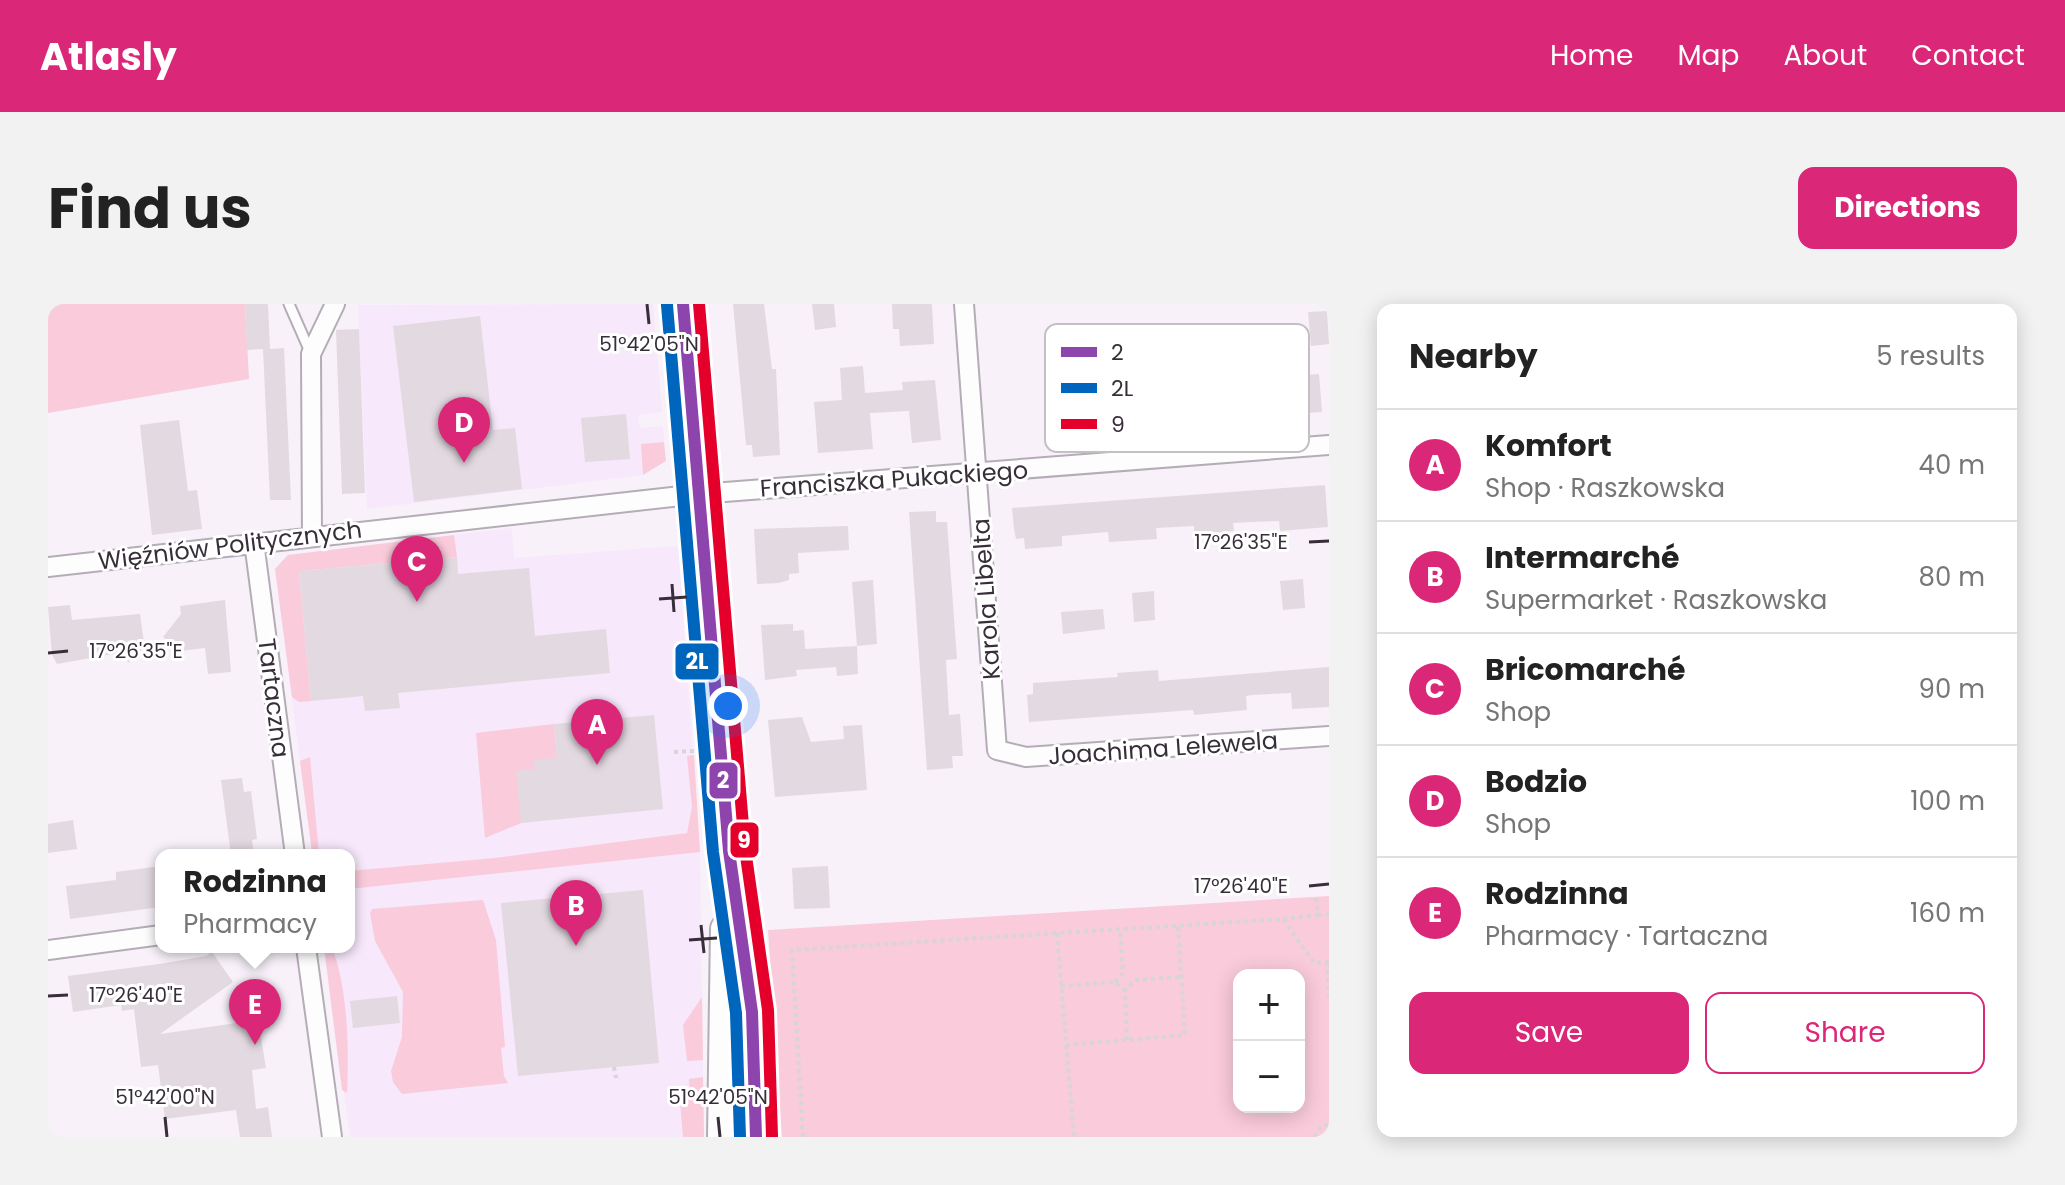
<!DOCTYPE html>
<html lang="en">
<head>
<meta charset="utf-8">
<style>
  :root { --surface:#fff; --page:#f2f2f2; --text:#222; --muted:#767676; --line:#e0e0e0; --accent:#db2777 }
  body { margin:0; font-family:Poppins,sans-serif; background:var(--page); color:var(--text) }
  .controls { position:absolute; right:24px; bottom:24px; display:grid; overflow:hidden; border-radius:16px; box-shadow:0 4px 20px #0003 }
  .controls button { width:72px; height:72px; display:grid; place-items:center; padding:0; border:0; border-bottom:2px solid var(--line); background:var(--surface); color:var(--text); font:40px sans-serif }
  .you { position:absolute; left:680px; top:402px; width:28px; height:28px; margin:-20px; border:6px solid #fff; border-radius:50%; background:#1a73e8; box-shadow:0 0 0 12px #1a73e833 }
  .badge { display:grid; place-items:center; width:52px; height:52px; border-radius:50%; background:var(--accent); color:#fff; font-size:26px; font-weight:700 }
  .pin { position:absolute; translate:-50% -66px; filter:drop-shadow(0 2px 4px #0008) }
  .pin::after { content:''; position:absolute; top:42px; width:28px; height:24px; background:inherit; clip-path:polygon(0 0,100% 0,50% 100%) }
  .popup { position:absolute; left:107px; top:545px; width:200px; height:104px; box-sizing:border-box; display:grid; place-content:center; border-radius:16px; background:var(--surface); filter:drop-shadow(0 2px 6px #0005); font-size:26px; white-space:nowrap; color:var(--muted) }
  .popup b { font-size:30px; color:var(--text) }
  .popup::after { content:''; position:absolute; left:50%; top:100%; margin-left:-16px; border:16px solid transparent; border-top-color:var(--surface) }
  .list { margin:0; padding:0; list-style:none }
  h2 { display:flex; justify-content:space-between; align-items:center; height:104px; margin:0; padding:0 32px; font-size:34px }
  h2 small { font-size:26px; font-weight:400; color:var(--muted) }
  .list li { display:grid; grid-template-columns:52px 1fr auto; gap:24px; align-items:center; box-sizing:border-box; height:112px; padding:0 32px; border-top:2px solid var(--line) }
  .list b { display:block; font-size:30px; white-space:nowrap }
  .list p { margin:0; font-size:26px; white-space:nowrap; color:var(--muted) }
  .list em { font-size:26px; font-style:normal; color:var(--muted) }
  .actions { display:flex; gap:16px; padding:24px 32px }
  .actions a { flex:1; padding:18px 0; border:2px solid var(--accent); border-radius:16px; text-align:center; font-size:28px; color:var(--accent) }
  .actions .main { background:var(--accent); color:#fff }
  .map { position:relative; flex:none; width:1281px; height:833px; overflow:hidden; border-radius:16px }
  header { display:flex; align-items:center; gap:48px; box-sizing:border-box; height:112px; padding:0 40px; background:var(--accent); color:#fff }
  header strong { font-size:38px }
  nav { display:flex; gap:44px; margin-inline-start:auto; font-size:28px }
  .intro { display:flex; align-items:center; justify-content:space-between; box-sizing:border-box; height:192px; padding:0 48px }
  h1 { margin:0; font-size:56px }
  .button { padding:20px 36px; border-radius:16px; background:var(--accent); color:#fff; font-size:28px; font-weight:700 }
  main { display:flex; gap:48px; padding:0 48px }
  aside { flex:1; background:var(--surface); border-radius:16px; box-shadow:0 4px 20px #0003 }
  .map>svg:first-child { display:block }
  .built { fill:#f7e8fb }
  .green { fill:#facbdb; fill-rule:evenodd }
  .building { fill:#e3d9e1 }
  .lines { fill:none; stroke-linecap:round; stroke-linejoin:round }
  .lane-casing { stroke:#b4adb6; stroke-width:13 }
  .street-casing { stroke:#b4adb6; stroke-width:22 }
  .primary-casing { stroke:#b4adb6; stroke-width:34 }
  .path { stroke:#d7d5d7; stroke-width:4; stroke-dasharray:4 4; stroke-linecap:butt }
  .lane { stroke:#fefdfe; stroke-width:9 }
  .street { stroke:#fefdfe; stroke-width:18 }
  .primary { stroke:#fefdfe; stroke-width:30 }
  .bus-1-casing { stroke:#fff; stroke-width:18 }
  .bus-2-casing { stroke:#fff; stroke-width:18 }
  .bus-3-casing { stroke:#fff; stroke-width:18 }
  .bus-1 { stroke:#8e44ad; stroke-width:12 }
  .bus-2 { stroke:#0065bd; stroke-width:12 }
  .bus-3 { stroke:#e4002b; stroke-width:12 }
  .ticks { fill:none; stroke:#372e39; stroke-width:3 }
  .labels { text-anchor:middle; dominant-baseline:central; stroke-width:6; stroke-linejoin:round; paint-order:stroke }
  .street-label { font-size:24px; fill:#372e39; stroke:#fff }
  .key { fill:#fff; stroke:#c3c0c4; stroke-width:2 }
  .key-label { font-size:22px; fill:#372e39 }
  .ticks-label { font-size:20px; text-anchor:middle; fill:#372e39; stroke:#fff; stroke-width:6; stroke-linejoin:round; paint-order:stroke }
  .line-badge { stroke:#fff; stroke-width:3 }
  .badge-label { font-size:22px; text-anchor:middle; font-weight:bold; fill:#fff }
</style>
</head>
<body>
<header>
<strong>Atlasly</strong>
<nav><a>Home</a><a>Map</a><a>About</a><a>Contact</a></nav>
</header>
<div class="intro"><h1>Find us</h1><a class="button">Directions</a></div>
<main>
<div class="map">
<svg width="1281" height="833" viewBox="0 0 1281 833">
  <rect width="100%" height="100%" fill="#f8f1fa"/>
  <!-- built -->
  <path class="built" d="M605,0l9,108 -24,3 2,13 23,-2 1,16 -22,2 1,31 -276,34 -9,-204z
    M464,224l2,30 164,-12 22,306 4,285h-354l-26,-190h25v-92h-37l-37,-286 13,-14z"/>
  <!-- green -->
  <path class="green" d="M0,0h197l4,75 -201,34z
    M616,138l2,19 -23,14 -2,-31z
    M406,231l3,22 -158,14 12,130 -12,1 -7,-5 -17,-128 13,-14z
    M506,420l3,34 -22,11 -14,54 -36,15 -9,-105z
    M646,451l6,97 -351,37v-18l146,-13 192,-25 5,-26 -5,-51z
    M262,453l9,97 -7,-2 -12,-91z
    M1281,592v241h-547l-14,-207zM1191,671h60v132h-60z
    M435,596l13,40 9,107 -4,1 3,28 4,7 -106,11 -9,-12 -2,-11 11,-34 1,-45 -28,-51 -5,-28 2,-4z
    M276,643h8c16,43 17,100 15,146l-5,-3z
    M654,693l1,63 -16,1 -4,-36z
    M655,773l1,60h-21l-3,-36 10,-2 -1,-20z"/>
  <!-- building -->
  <path class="building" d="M197,0h23l2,45 14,-1 7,152h-21l-7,-151 -16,1z
    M685,0h31l8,65h4l4,86 -27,2 -1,-12h-6z
    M764,0h22l2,23 -21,3z
    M844,0h40l2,40 -34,2 -1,-17h-6z
    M1279,7l2,33 -18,2 -3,-34z
    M432,12l13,114 22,-2 7,61 -108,13 -21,-176z
    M311,25l6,164 -23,1 -6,-164z
    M1137,29l5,58 56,-4 -1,-20 22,-2 1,13 51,-4 3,38 -148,10 -1,-4 -55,4v4l-23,2 -7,-45h7l-1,-17 29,-2 1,17 36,-3 -3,-43z
    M815,62l2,27 38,-3 -1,-8 33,-2 6,60 -29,3 -3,-32 -39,2 3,36 -55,4 -4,-51 28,-2 -2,-32z
    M578,110l4,45 -45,3 -4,-44z
    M131,116l9,71 9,-1 5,39 -50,6 -12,-110z
    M1277,181l3,42 -48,4 -1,-10 -27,1 -19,1 1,8 -20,2 -20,1v-8l-38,2 1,11 -48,3 -1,-10 -46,4v10l-37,3 -1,-11 -8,1 -2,-10 -2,-21z
    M888,207v11h11l10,137 -11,1 3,55 11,-1 3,42h-11l1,12 -26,2 -18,-258z
    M800,222l1,24 -51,3 1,20 -10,1v6l-10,3 -22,1 -3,-55z
    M409,253l1,17 71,-6 6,68 71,-7 4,44 -212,20 2,15 -35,3 -2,-15 -52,5 -12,-130z
    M1255,275l2,29 -22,2 -3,-29z
    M825,276l4,64 -20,2 -5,-64z
    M1106,287l1,29 -21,2 -2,-29z
    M177,296l6,72 -23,2 -3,-26 -24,3 -18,-14 18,-23 -1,-8z
    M22,301l2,15 68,-6 5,36 -11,1 -5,12 -10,-10 -62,11 -5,-9 -4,-48z
    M1055,305l2,20 -42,5 -2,-22z
    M745,320v7l11,-1 1,19 52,-3 1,28 -21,2 -1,-9 -40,3 1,6 -32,4 -4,-55z
    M1281,363v40l-37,2 -1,-16 -39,2 -6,1 1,14 -53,5 -1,-5 -164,12 -2,-27 6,-1v-11l85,-6 -1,-4 41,-3 1,11z
    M606,411l9,94 -142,14 -5,-52 19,-2 -1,-9 23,-2 -3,-34z
    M754,413l9,25 33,-3 -1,-13 19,-1 5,65 -92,7 -7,-77z
    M194,474l2,14 7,-1 6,48 -5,1 2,15h-23l-10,-75z
    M25,516l4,29 -29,4v-29z
    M113,562v41l-91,12 -4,-33 50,-6v-8z
    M780,562l2,42 -36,1 -2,-41z
    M595,586l16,173 -141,13 -17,-173z
    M164,648l21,30 -73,52 98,-14 8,48 -14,2 4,39 12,-2 4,30h-32l-4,-27 -71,9 -7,-54 -17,2 -7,-58 -12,2 -1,-6 -48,7 -5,-36 91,-12 47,-8z
    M349,692l3,27 -47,5 -3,-27z"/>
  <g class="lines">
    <defs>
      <path id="lane" d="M241,0l22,50"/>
      <path id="street" d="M916,0l33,446 29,7 303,-21
        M264,231l-1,-181 24,-50
        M206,238l41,313
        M0,263l651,-73 630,-49
        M258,643l26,190
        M0,646l113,-15"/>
      <path id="primary" d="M635,0l46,547 23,161 4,125
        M675,833l3,-208"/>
    </defs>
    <!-- lane casing -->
    <use href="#lane" class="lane-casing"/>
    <!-- street casing -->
    <use href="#street" class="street-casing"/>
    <!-- primary casing -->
    <use href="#primary" class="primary-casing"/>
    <!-- path -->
    <path class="path" d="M626,448l20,-1
      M1270,611l11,-1
      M1235,615l35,-4 -2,-18
      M1009,629l17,204
      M1279,658l2,37
      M1067,678l8,-9 -3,-44
      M1013,682l54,-4 10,9
      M1079,736l-2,-49 10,-11 46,-3
      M1018,741l119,-10 -7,-110
      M566,763l2,11
      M755,833l-11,-187 491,-31 31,44 15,-1
      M1266,833l8,-11 7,-1"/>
    <!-- lane -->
    <use href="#lane" class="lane"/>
    <!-- street -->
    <use href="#street" class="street"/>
    <!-- primary -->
    <use href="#primary" class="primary"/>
    <defs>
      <path id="bus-1" d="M635,0l46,547 23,161 4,125"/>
      <path id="bus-2" d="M619,1l46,547 23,161 4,124"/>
      <path id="bus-3" d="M651,0l46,545 23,161 4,126"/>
    </defs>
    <!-- bus-1 casing -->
    <use href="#bus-1" class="bus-1-casing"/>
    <!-- bus-2 casing -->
    <use href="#bus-2" class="bus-2-casing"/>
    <!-- bus-3 casing -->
    <use href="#bus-3" class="bus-3-casing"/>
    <!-- bus-1 -->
    <use href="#bus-1" class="bus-1"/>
    <!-- bus-2 -->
    <use href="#bus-2" class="bus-2"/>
    <!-- bus-3 -->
    <use href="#bus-3" class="bus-3"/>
  </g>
  <!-- ticks -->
  <path class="ticks" d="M599,0l2,20M1261,238l20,-1M624,280l2,28M611,295l28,-2M0,349l20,-2M1261,582l20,-2M653,621l3,28M641,636l28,-2M0,692l20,-1M117,813l2,20M670,813l2,20"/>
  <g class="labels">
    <!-- street labels -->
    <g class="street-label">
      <text transform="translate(846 175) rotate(-4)">Franciszka Pukackiego</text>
      <text transform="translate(182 241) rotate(-7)">Więźniów Politycznych</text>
      <text transform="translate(938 295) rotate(-94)">Karola Libelta</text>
      <text transform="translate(226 394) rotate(83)">Tartaczna</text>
      <text transform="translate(1115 444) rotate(-4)">Joachima Lelewela</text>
    </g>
  </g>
  <!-- legend -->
  <rect x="997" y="20" width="264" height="128" rx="12" class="key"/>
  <rect x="1013" y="43" width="36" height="10" fill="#8e44ad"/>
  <rect x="1013" y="79" width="36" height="10" fill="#0065bd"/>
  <rect x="1013" y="115" width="36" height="10" fill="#e4002b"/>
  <g class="key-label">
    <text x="1063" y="56">2</text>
    <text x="1063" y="92">2L</text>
    <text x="1063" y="128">9</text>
  </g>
  <g class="ticks-label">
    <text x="601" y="47">51°42'05"N</text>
    <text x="1193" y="245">17°26'35"E</text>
    <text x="88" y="354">17°26'35"E</text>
    <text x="1193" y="589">17°26'40"E</text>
    <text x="88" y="698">17°26'40"E</text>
    <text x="117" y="800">51°42'00"N</text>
    <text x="670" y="800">51°42'05"N</text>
  </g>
  <g class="line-badge">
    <rect x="626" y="338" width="46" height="39" rx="8" fill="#0065bd"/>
    <rect x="660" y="457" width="31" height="39" rx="8" fill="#8e44ad"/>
    <rect x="681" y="517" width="31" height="38" rx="8" fill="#e4002b"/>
  </g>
  <g class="badge-label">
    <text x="649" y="365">2L</text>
    <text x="675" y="484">2</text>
    <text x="696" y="544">9</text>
  </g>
</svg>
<div class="controls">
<button>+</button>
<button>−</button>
</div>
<div class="you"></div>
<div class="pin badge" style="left:549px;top:461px">A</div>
<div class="pin badge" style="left:528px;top:642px">B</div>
<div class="pin badge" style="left:369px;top:298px">C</div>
<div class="pin badge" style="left:416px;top:159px">D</div>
<div class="pin badge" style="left:207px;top:741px">E</div>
<div class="popup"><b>Rodzinna</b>Pharmacy</div>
</div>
<aside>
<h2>Nearby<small>5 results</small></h2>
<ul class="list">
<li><span class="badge">A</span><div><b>Komfort</b><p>Shop · Raszkowska</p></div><em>40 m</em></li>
<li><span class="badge">B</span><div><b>Intermarché</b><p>Supermarket · Raszkowska</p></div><em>80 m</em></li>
<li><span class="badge">C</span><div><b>Bricomarché</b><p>Shop</p></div><em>90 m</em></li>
<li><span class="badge">D</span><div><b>Bodzio</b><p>Shop</p></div><em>100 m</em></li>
<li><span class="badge">E</span><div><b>Rodzinna</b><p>Pharmacy · Tartaczna</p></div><em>160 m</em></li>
</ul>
<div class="actions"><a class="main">Save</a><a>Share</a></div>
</aside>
</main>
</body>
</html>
